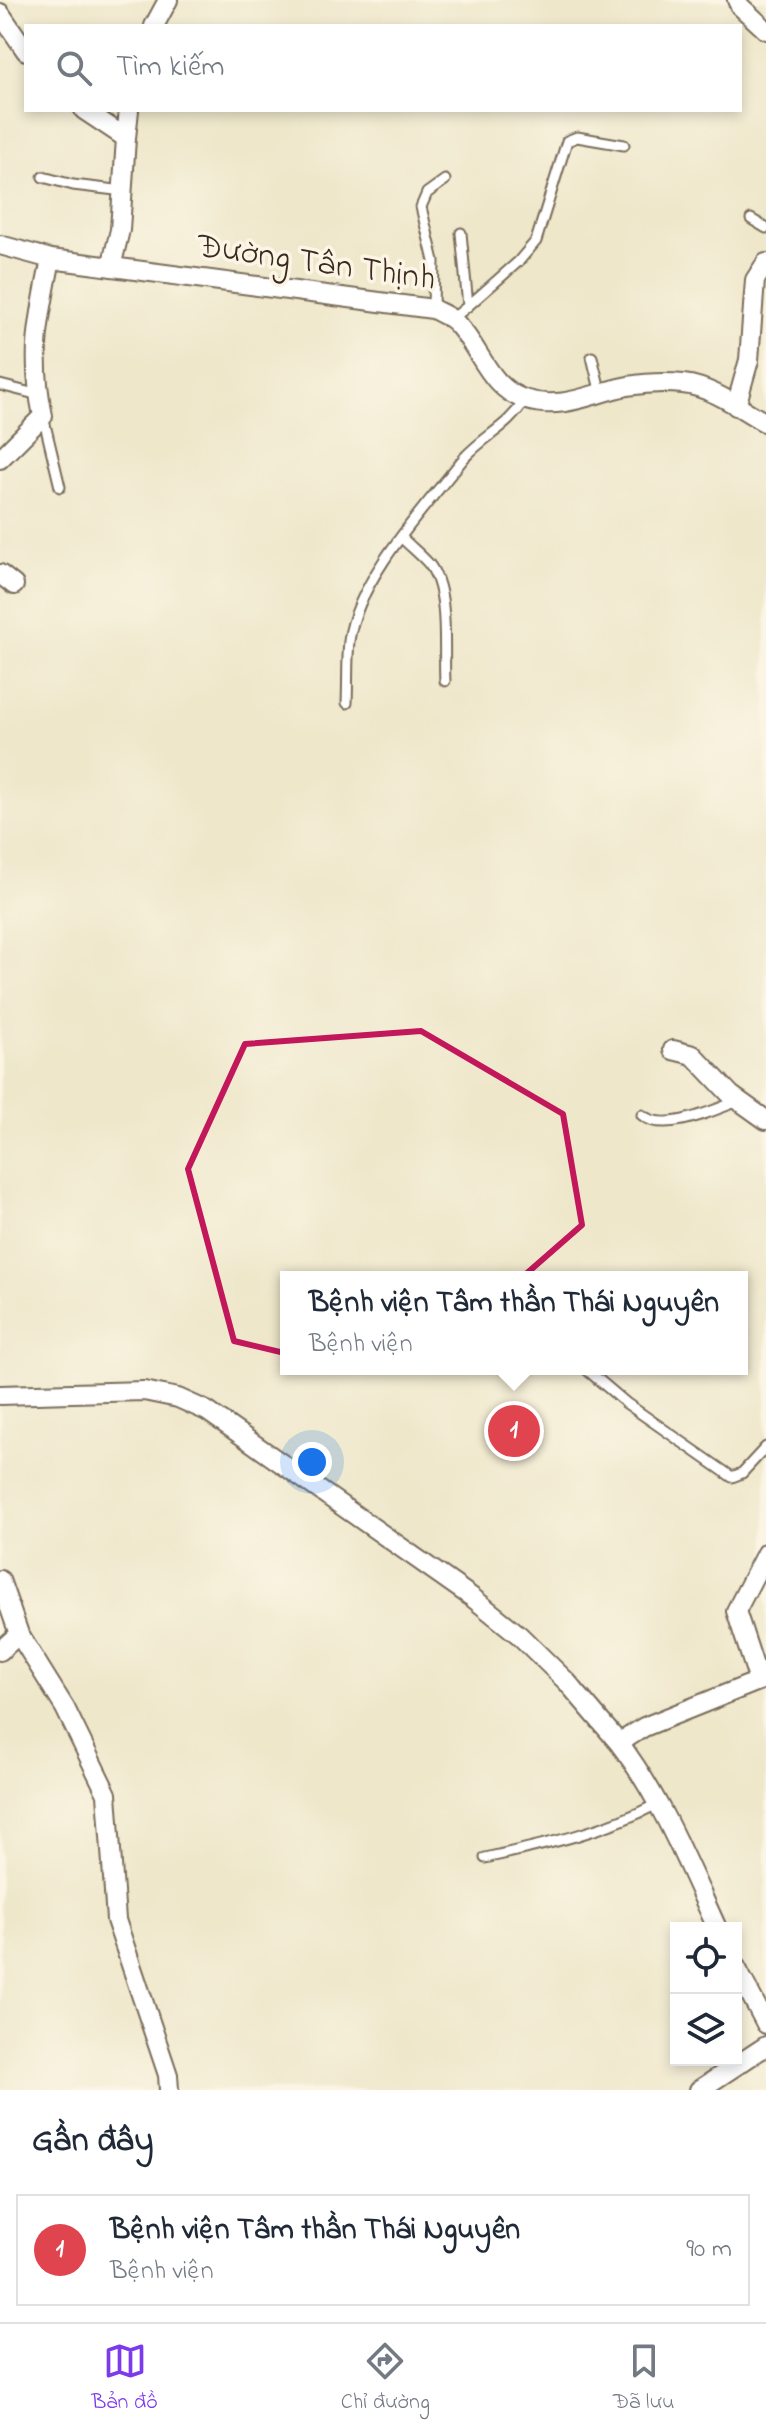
<!DOCTYPE html>
<html lang="vi">
<head>
<meta charset="utf-8">
<style>
  :root { --surface:#fff; --page:#f2f2f3; --text:#1f2937; --muted:#747a83; --line:#e0e1e3; --accent:#7c3aed }
  body { margin:0; font-family:"Indie Flower",sans-serif; background:var(--page); color:var(--text) }
  .controls { position:absolute; right:24px; bottom:24px; display:grid; overflow:hidden; border-radius:0px; box-shadow:0 4px 12px #0003 }
  .controls button { width:72px; height:72px; display:grid; place-items:center; padding:0; border:0; border-bottom:2px solid var(--line); background:var(--surface); color:var(--text); font:40px sans-serif }
  .you { position:absolute; left:312px; top:1462px; width:28px; height:28px; margin:-20px; border:6px solid #fff; border-radius:50%; background:#1a73e8; box-shadow:0 0 0 12px #1a73e833 }
  .badge { display:grid; place-items:center; width:52px; height:52px; border-radius:50%; background:var(--accent); color:#fff; font-size:26px; font-weight:700 }
  .pin { position:absolute; translate:-50% -50%; border:4px solid #fff; box-shadow:0 2px 8px #0006 }
  .popup { position:absolute; left:280px; top:1271px; width:468px; height:104px; box-sizing:border-box; display:grid; place-content:center; border-radius:0px; background:var(--surface); filter:drop-shadow(0 2px 6px #0005); font-size:26px; white-space:nowrap; color:var(--muted) }
  .popup b { font-size:30px; color:var(--text) }
  .popup::after { content:''; position:absolute; left:50%; top:100%; margin-left:-16px; border:16px solid transparent; border-top-color:var(--surface) }
  .list { margin:0; padding:0; list-style:none }
  h2 { display:flex; justify-content:space-between; align-items:center; height:104px; margin:0; padding:0 32px; font-size:34px }
  h2 small { font-size:26px; font-weight:400; color:var(--muted) }
  .list li { display:grid; grid-template-columns:52px 1fr auto; gap:24px; align-items:center; box-sizing:border-box; height:112px; margin:0 16px 16px; padding:0 16px; border:2px solid var(--line); border-radius:0px }
  .list b { display:block; font-size:30px; white-space:nowrap }
  .list p { margin:0; font-size:26px; white-space:nowrap; color:var(--muted) }
  .list em { font-size:26px; font-style:normal; color:var(--muted) }
  .icon { flex:none; width:44px; height:44px; fill:none; stroke:currentColor; stroke-width:2; stroke-linecap:round; stroke-linejoin:round }
  .map { position:relative; flex:none; width:766px; height:2090px; overflow:hidden }
  .search { position:absolute; background:var(--surface); box-shadow:0 4px 12px #0003; left:24px; right:24px; top:24px; height:88px; display:flex; align-items:center; gap:20px; box-sizing:border-box; padding:0 28px; border-radius:0px; color:var(--muted); font-size:30px }
  .sheet { height:232px; background:var(--surface) }
  nav { display:flex; justify-content:space-around; align-items:center; box-sizing:border-box; height:112px; border-top:2px solid var(--line); background:var(--surface); font-size:22px; color:var(--muted) }
  nav a { display:grid; justify-items:center; gap:4px }
  nav .on { color:var(--accent) }
  .map>svg:first-child { display:block }
  .lines { fill:none; stroke-linecap:round; stroke-linejoin:round }
  .service-casing { stroke:#7a6c5a; stroke-width:13 }
  .minor-casing { stroke:#7a6c5a; stroke-width:22 }
  .service { stroke:#fff; stroke-width:9 }
  .minor { stroke:#fff; stroke-width:18 }
  .marked { fill:none; stroke:#c2185b; stroke-width:6; stroke-linejoin:round }
  .labels { text-anchor:middle; dominant-baseline:central; stroke-width:7; stroke-linejoin:round; paint-order:stroke }
  .street-label { font-size:34px; fill:#3b2a1e; stroke:#fcf5e5 }
</style>
</head>
<body>
<div class="map">
<svg width="766" height="2090" viewBox="0 0 766 2090">
  <rect width="100%" height="100%" fill="#fcf5e5"/>
  <filter id="ink" filterUnits="userSpaceOnUse"><feTurbulence type="fractalNoise" baseFrequency=".0125" numOctaves="2"/><feDisplacementMap in="SourceGraphic" scale="16" xChannelSelector="R" yChannelSelector="G"/><feConvolveMatrix kernelMatrix="1 2 1 2 8 2 1 2 1" color-interpolation-filters="sRGB"/></filter>
  <filter id="wash" filterUnits="userSpaceOnUse"><feTurbulence type="fractalNoise" baseFrequency=".006" numOctaves="4" result="noise"/><feDisplacementMap in="SourceGraphic" scale="32" xChannelSelector="R" yChannelSelector="G"/><feGaussianBlur stdDeviation="1.8" result="paint"/><feColorMatrix in="noise" values="0 0 0 0 0 0 0 0 0 0 0 0 0 0 0 0 0 1.4 0 .05"/><feComposite in="paint" operator="in"/></filter>
  <g filter="url(#wash)">
    <rect width="100%" height="100%" fill="#eee7ca"/>
  </g>
  <g filter="url(#ink)">
    <g class="lines">
      <defs>
        <path id="service" d="M43,177l30,8 51,6
          M751,219l15,9
          M468,306l51,-45 17,-20 31,-100 10,-4 47,8
          M433,309l1,-48 -13,-54 6,-14 18,-13
          M452,319l16,-13 -7,-73
          M592,357l9,37
          M0,385l39,10
          M43,416l17,71
          M402,538c9,9 19,17 27,26 21,27 14,84 16,117
          M347,703c1,-21 0,-42 2,-62 8,-62 77,-135 115,-183 22,-24 43,-30 61,-58
          M642,1115c22,19 72,-5 96,-14
          M586,1369l40,34 106,74 10,-4 24,-26
          M485,1858c58,-13 119,-26 172,-54"/>
        <path id="minor" d="M737,0l3,6 26,24
          M0,13l26,38
          M154,26l14,-26
          M84,110l42,28 -6,92 -9,37
          M126,138l3,-28
          M0,245l51,14 382,50c7,4 16,7 21,12 27,26 34,68 73,79 36,11 67,-8 101,-14 18,-3 37,-4 55,-2 29,3 58,25 83,39
          M736,406l13,-46 6,-80 11,-17
          M0,459l43,-43c-13,-61 -4,-97 8,-157
          M0,574l14,11
          M673,1050l20,5 38,40 35,25
          M0,1395l144,-4 34,7 29,13 266,187 46,37 48,47 52,61
          M0,1580l19,54 46,74 42,86 9,126 52,155 1,15
          M0,1651l19,-17
          M759,1681l-23,-70 30,-58
          M717,1928c-29,-63 -56,-130 -98,-185l25,-16 122,-49
          M736,1967l30,57
          M699,2090l67,-44"/>
      </defs>
      <!-- service casing -->
      <use href="#service" class="service-casing"/>
      <!-- minor casing -->
      <use href="#minor" class="minor-casing"/>
      <!-- service -->
      <use href="#service" class="service"/>
      <!-- minor -->
      <use href="#minor" class="minor"/>
    </g>
  </g>
  <!-- marked area -->
  <path class="marked" d="M421,1031l142,83 19,111 -111,97 -132,44 -105,-25 -46,-172 57,-125z"/>
  <g class="labels">
    <!-- street labels -->
    <g class="street-label">
      <text transform="translate(316 264) rotate(8)">Đường Tân Thịnh</text>
    </g>
  </g>
</svg>
<div class="controls">
<button><svg class="icon" aria-label="locate" viewBox="0 0 24 24"><circle cx="12" cy="12" r="6"/><path d="M12 2v4M12 18v4M2 12h4M18 12h4"/></svg></button>
<button><svg class="icon" aria-label="layers" viewBox="0 0 24 24"><path d="M12 4l9 5-9 5-9-5zM3 14l9 5 9-5"/></svg></button>
</div>
<div class="you"></div>
<div class="pin badge" style="left:514px;top:1431px;background:#e0444e">1</div>
<div class="popup"><b>Bệnh viện Tâm thần Thái Nguyên</b>Bệnh viện</div>
<div class="search"><svg class="icon" aria-label="search" viewBox="0 0 24 24"><circle cx="10" cy="10" r="6"/><path d="M15 15l6 6"/></svg>Tìm kiếm</div>
</div>
<section class="sheet">
<h2>Gần đây<small></small></h2>
<ul class="list">
<li><span class="badge" style="background:#e0444e">1</span><div><b>Bệnh viện Tâm thần Thái Nguyên</b><p>Bệnh viện</p></div><em>90 m</em></li>
</ul>
</section>
<nav>
<a class="on"><svg class="icon" aria-label="map" viewBox="0 0 24 24"><path d="M3 6l6-2 6 2 6-2v14l-6 2-6-2-6 2zM9 4v14M15 6v14"/></svg>Bản đồ</a>
<a><svg class="icon" aria-label="directions" viewBox="0 0 24 24"><path d="M12 3l9 9-9 9-9-9zM9 14v-3h6M13 9l2 2-2 2"/></svg>Chỉ đường</a>
<a><svg class="icon" aria-label="saved" viewBox="0 0 24 24"><path d="M7 4h10v16l-5-4-5 4z"/></svg>Đã lưu</a>
</nav>
</body>
</html>
